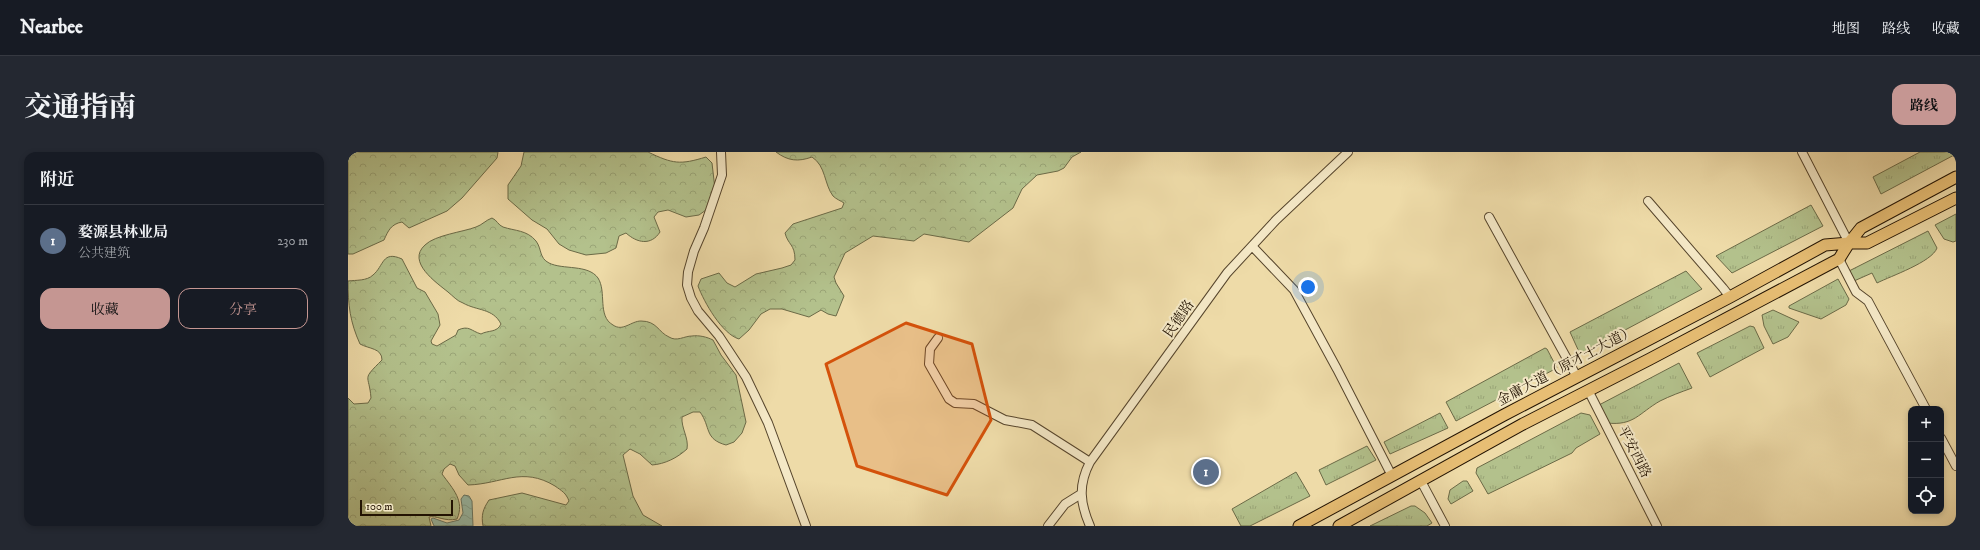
<!DOCTYPE html>
<html lang="zh">
<head>
<meta charset="utf-8">
<style>
  :root { --surface:#171b24; --page:#242831; --text:#f1f3f6; --muted:#9ea1a6; --line:#363941; --accent:#c59692 }
  body { margin:0; font-family:"IM FELL DW Pica","Noto Serif SC",serif; background:var(--page); color:var(--text) }
  .controls { position:absolute; right:12px; bottom:12px; display:grid; overflow:hidden; border-radius:8px; box-shadow:0 2px 6px #0003 }
  .controls button { width:36px; height:36px; display:grid; place-items:center; padding:0; border:0; border-bottom:1px solid var(--line); background:var(--surface); color:var(--text); font:20px sans-serif }
  .scale { position:absolute; left:12px; bottom:10px; width:93px; box-sizing:border-box; padding-left:4px; border:2px solid #231302; border-top:0; font-size:11px; line-height:14px; white-space:nowrap; color:#231302; -webkit-text-stroke:3px #f4e8c6; paint-order:stroke }
  .you { position:absolute; left:960px; top:135px; width:14px; height:14px; margin:-10px; border:3px solid #fff; border-radius:50%; background:#1a73e8; box-shadow:0 0 0 6px #1a73e833 }
  .badge { display:grid; place-items:center; width:26px; height:26px; border-radius:50%; background:var(--accent); color:#fff; font-size:13px; font-weight:700 }
  .pin { position:absolute; translate:-50% -50%; border:2px solid #fff; box-shadow:0 1px 4px #0006 }
  .list { margin:0; padding:0; list-style:none }
  h2 { display:flex; justify-content:space-between; align-items:center; height:52px; margin:0; padding:0 16px; font-size:17px }
  h2 small { font-size:13px; font-weight:400; color:var(--muted) }
  .list li { display:grid; grid-template-columns:26px 1fr auto; gap:12px; align-items:center; box-sizing:border-box; height:72px; padding:0 16px; border-top:1px solid var(--line) }
  .list b { display:block; font-size:15px; white-space:nowrap }
  .list p { margin:0; font-size:13px; white-space:nowrap; color:var(--muted) }
  .list em { font-size:13px; font-style:normal; color:var(--muted) }
  .actions { display:flex; gap:8px; padding:12px 16px }
  .actions a { flex:1; padding:9px 0; border:1px solid var(--accent); border-radius:12px; text-align:center; font-size:14px; color:var(--accent) }
  .actions .main { background:var(--accent); color:#111 }
  .icon { flex:none; width:22px; height:22px; fill:none; stroke:currentColor; stroke-width:2; stroke-linecap:round; stroke-linejoin:round }
  .map { position:relative; flex:none; width:1608px; height:374px; overflow:hidden; border-radius:12px }
  header { display:flex; align-items:center; gap:24px; box-sizing:border-box; height:56px; padding:0 20px; background:var(--surface); border-bottom:1px solid var(--line) }
  header strong { font-size:19px }
  nav { display:flex; gap:22px; margin-inline-start:auto; font-size:14px }
  .intro { display:flex; align-items:center; justify-content:space-between; box-sizing:border-box; height:96px; padding:0 24px }
  h1 { margin:0; font-size:28px }
  .button { padding:10px 18px; border-radius:12px; background:var(--accent); color:#111; font-size:14px; font-weight:700 }
  main { display:flex; gap:24px; padding:0 24px }
  aside { flex:1; background:var(--surface); border-radius:12px; box-shadow:0 2px 6px #0003 }
  .map>svg:first-child { display:block }
  .forest { fill:url(#forest-crowns); stroke:#6b6a47 }
  .park { fill:url(#park-tufts); stroke:#6b6a47 }
  .water { fill:url(#water-waves); stroke:#6a7865 }
  .lines { fill:none; stroke-linecap:round; stroke-linejoin:round }
  .minor-casing { stroke:#56452c; stroke-width:10 }
  .major-casing { stroke:#231302; stroke-width:13 }
  .minor { stroke:#f4e8c6; stroke-width:8 }
  .major { stroke:#e7be74; stroke-width:11 }
  .marked { fill:#d4520b; fill-opacity:0.2; stroke:#d4520b; stroke-width:3; stroke-linejoin:round }
  .labels { text-anchor:middle; dominant-baseline:central; stroke-width:4; stroke-linejoin:round; paint-order:stroke }
  .street-label { font-size:14px; fill:#231302; stroke:#f4e8c6 }
</style>
</head>
<body>
<header>
<strong>Nearbee</strong>
<nav><a>地图</a><a>路线</a><a>收藏</a></nav>
</header>
<div class="intro"><h1>交通指南</h1><a class="button">路线</a></div>
<main>
<aside>
<h2>附近<small></small></h2>
<ul class="list">
<li><span class="badge" style="background:#5c6f8a">1</span><div><b>婺源县林业局</b><p>公共建筑</p></div><em>230 m</em></li>
</ul>
<div class="actions"><a class="main">收藏</a><a>分享</a></div>
</aside>
<div class="map">
<svg width="1608" height="374" viewBox="0 0 1608 374">
  <defs>
    <pattern id="forest-crowns" width="20" height="18" patternUnits="userSpaceOnUse"><rect width="20" height="18" fill="#b3c18c"/><path d="M2 6a3 3 0 1 1 6 0M12 15a3 3 0 1 1 6 0" fill="none" stroke="#9aa577"/></pattern>
    <pattern id="park-tufts" width="24" height="20" patternUnits="userSpaceOnUse"><rect width="24" height="20" fill="#b3c18c"/><path d="M3 7l-1-3M5 7V3M7 7l1-3M15 17l-1-3M17 17v-4M19 17l1-3" fill="none" stroke="#9aa577"/></pattern>
    <pattern id="water-waves" width="16" height="10" patternUnits="userSpaceOnUse"><rect width="16" height="10" fill="#99bba7"/><path d="M0 5q4-4 8 0t8 0" fill="none" stroke="#84a08e"/></pattern>
  </defs>
  <rect width="100%" height="100%" fill="#eedba8"/>
  <filter id="stains"><feTurbulence type="fractalNoise" baseFrequency=".005" numOctaves="4"/><feColorMatrix values="0 0 0 0 .2 0 0 0 0 .09 0 0 0 0 .02 0 0 0 .5 -.17"/></filter>
  <radialGradient id="worn" r=".72"><stop offset=".6" stop-color="#630" stop-opacity="0"/><stop offset="1" stop-color="#630" stop-opacity=".3"/></radialGradient>
  <!-- forest -->
  <path class="forest" d="M0,0h150l-1,6 -35,40 -15,13 -38,17 -7,-6c-11,2 -14,9 -18,18l-31,14h-5z
    M176,0h124c25,12 32,13 58,5l6,6 3,26 -9,21 -7,5 -13,2 -18,-7 -10,2 -4,5 6,15c-9,14 -23,11 -34,1l-7,3 -3,12 -10,5 -20,2 -17,-5 -10,-6 -12,-15 -15,-9 -24,-21v-14l13,-19z
    M428,0h305l-9,5 -8,11 -6,3 -21,4 -15,14 -9,19 -44,34 -45,-8 -10,7 -41,-5 -28,17 -11,24 2,6 8,13 -8,20 -8,-2 -7,-4 -12,7 -27,-8h-12l-9,5 -12,16 -10,9c-17,-5 -35,-37 -41,-53l3,-7 18,-6 8,10 8,4 21,-13 26,-6 9,-3 4,-5c0,-16 -7,-15 -10,-27l8,-9 49,-16 2,-5c-3,-2 -8,-4 -11,-7 -9,-12 -7,-30 -21,-39 -14,5 -24,4 -36,-5z
    M144,66c5,2 6,7 11,9 12,4 24,3 33,14 6,8 3,17 13,22 14,7 39,1 49,15 9,14 -1,38 15,47 10,7 18,-4 28,-4 16,0 17,11 28,16 8,5 15,-1 23,-1 7,-1 15,1 21,4l8,15 15,20 10,47 -4,11 -8,9 -8,3c-22,-6 -15,-18 -26,-33h-7l-11,5c-1,11 7,21 5,32 -10,9 -22,15 -35,16l-12,-11 -10,-5 -7,6 10,41 10,19 19,11h-179c-2,-11 0,-17 6,-26l33,-7 44,12 3,-4c-3,-8 -7,-10 -14,-15 -33,-20 -53,-2 -87,-1l-9,-10 -4,-9 -5,-2 -6,5 -2,5c11,15 23,27 15,45 -12,3 -21,-4 -28,-2l2,9h-83v-128l6,6 14,-1 3,-5c-2,-25 -10,-17 11,-38 0,-12 -13,-11 -22,-16 -10,-22 -12,-39 -12,-63 8,-1 19,0 25,-6 11,-9 9,-25 29,-16l15,29 8,4 13,22 2,11 -9,16 1,3 5,2 19,-11 2,-5c11,-5 13,1 23,4 7,-4 16,-1 20,-10 -8,-16 -24,-13 -38,-21 -6,-2 -10,-7 -15,-11 -11,-9 -42,-30 -23,-47 10,-10 38,-13 51,-18 6,-2 10,-7 16,-9z"/>
  <!-- park -->
  <path class="park" d="M1572,0h36v2l-75,40 -8,-17z
    M1463,53l12,21 -91,47 -16,-17z
    M1608,62v27l-3,1 -9,-3 -9,-14z
    M1580,79l9,17c-5,14 -46,28 -60,35l-5,-10 -18,8 -5,-10z
    M1338,119l16,18 -122,65 -10,-22z
    M1490,127l11,20 -3,6 -25,14 -32,-11v-2z
    M1425,158l26,12 -11,15 -15,7 -9,-18 -2,-11z
    M1402,174l4,1 10,21 -54,29 -13,-24z
    M1197,196l2,1 10,19 -101,53 -10,-19z
    M1331,211l13,25c-11,4 -22,8 -32,13 -21,12 -26,25 -53,22l-8,-18z
    M1092,261l8,15 -58,26 -6,-12z
    M1233,261l9,2 10,19 -24,14 -4,5 -84,41 -12,-21 1,-5z
    M1019,294l9,14 -50,25 -7,-15z
    M948,320l14,24 -60,30h-9l-9,-17z
    M1115,329h4l6,10 -22,13 -3,-5 2,-9z
    M1063,354h4l10,7 7,10 -5,3h-57z"/>
  <!-- water -->
  <path class="water" d="M116,343l5,1 3,5 1,25h-39l-3,-7 2,-1 14,5 12,-3 4,-7 -2,-14z"/>
  <g class="lines">
    <defs>
      <path id="minor" d="M373,0l1,23 -18,53 -10,23 -6,21 -1,13 4,13 7,13 21,25 27,41 22,46 38,103
        M1454,0l47,91
        M1300,49l75,87 7,9
        M1141,65l88,160
        M904,94l42,44 43,79 55,107
        M1491,107l17,33 12,9 58,108
        M590,186l-8,11 -1,15 20,35 6,4 19,1 31,16 27,5 58,37
        M1240,238l69,136
        M1593,286l15,28
        M1073,329l24,45
        M700,374l17,-22 16,-10
        M742,374c-10,-23 -12,-41 0,-64l137,-189 49,-53 72,-68"/>
      <path id="major" d="M951,374l205,-111 226,-118 95,-52 24,-2 12,-15 95,-51
        M991,374l184,-102 127,-65 189,-100 10,-16h18l89,-45"/>
    </defs>
    <!-- minor casing -->
    <use href="#minor" class="minor-casing"/>
    <!-- major casing -->
    <use href="#major" class="major-casing"/>
    <!-- minor -->
    <use href="#minor" class="minor"/>
    <!-- major -->
    <use href="#major" class="major"/>
  </g>
  <!-- marked area -->
  <path class="marked" d="M558,171l66,21 19,76 -44,75 -90,-29 -31,-102z"/>
  <g class="labels">
    <!-- street labels -->
    <g class="street-label">
      <text transform="translate(831 167) rotate(-55)">民德路</text>
      <text transform="translate(1218 214) rotate(-28)">金庸大道（原才士大道）</text>
      <text transform="translate(1286 300) rotate(63)">平安西路</text>
    </g>
  </g>
  <rect width="100%" height="100%" filter="url(#stains)"/>
  <rect width="100%" height="100%" fill="url(#worn)"/>
</svg>
<div class="controls">
<button>+</button>
<button>−</button>
<button><svg class="icon" aria-label="locate" viewBox="0 0 24 24"><circle cx="12" cy="12" r="6"/><path d="M12 2v4M12 18v4M2 12h4M18 12h4"/></svg></button>
</div>
<div class="scale">100 m</div>
<div class="you"></div>
<div class="pin badge" style="left:858px;top:320px;background:#5c6f8a">1</div>
</div>
</main>
</body>
</html>
